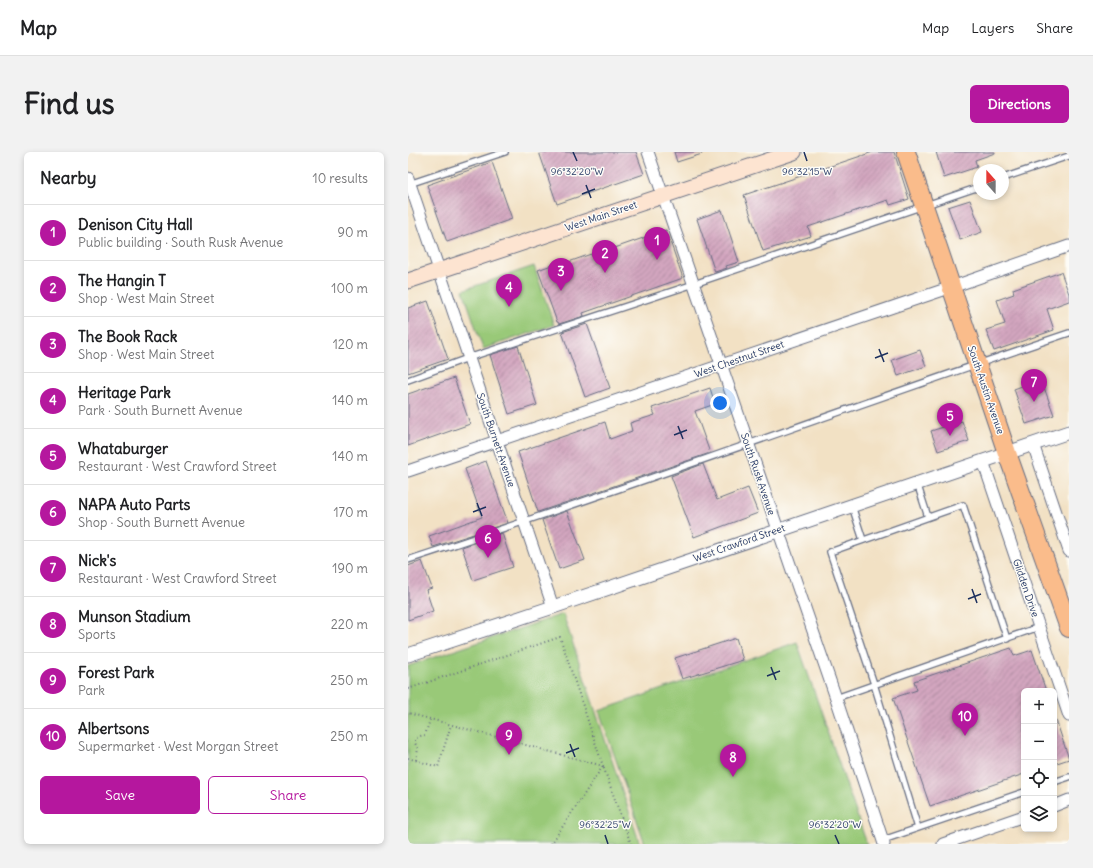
<!DOCTYPE html>
<html lang="en">
<head>
<meta charset="utf-8">
<style>
  :root { --surface:#fff; --page:#f2f2f2; --text:#202124; --muted:#757577; --line:#e0e0e0; --accent:#b5179e }
  body { margin:0; font-family:Delius,sans-serif; background:var(--page); color:var(--text) }
  .controls { position:absolute; right:12px; bottom:12px; display:grid; overflow:hidden; border-radius:6px; box-shadow:0 2px 6px #0003 }
  .controls button { width:36px; height:36px; display:grid; place-items:center; padding:0; border:0; border-bottom:1px solid var(--line); background:var(--surface); color:var(--text); font:20px sans-serif }
  .compass { position:absolute; left:565px; top:12px; width:36px; height:36px; border-radius:50%; background:var(--surface); box-shadow:0 2px 6px #0003; rotate:339deg }
  .you { position:absolute; left:312px; top:251px; width:14px; height:14px; margin:-10px; border:3px solid #fff; border-radius:50%; background:#1a73e8; box-shadow:0 0 0 6px #1a73e833 }
  .badge { display:grid; place-items:center; width:26px; height:26px; border-radius:50%; background:var(--accent); color:#fff; font-size:13px; font-weight:700 }
  .pin { position:absolute; translate:-50% -33px; filter:drop-shadow(0 1px 2px #0008) }
  .pin::after { content:''; position:absolute; top:21px; width:14px; height:12px; background:inherit; clip-path:polygon(0 0,100% 0,50% 100%) }
  .list { margin:0; padding:0; list-style:none }
  h2 { display:flex; justify-content:space-between; align-items:center; height:52px; margin:0; padding:0 16px; font-size:17px }
  h2 small { font-size:13px; font-weight:400; color:var(--muted) }
  .list li { display:grid; grid-template-columns:26px 1fr auto; gap:12px; align-items:center; box-sizing:border-box; height:56px; padding:0 16px; border-top:1px solid var(--line) }
  .list b { display:block; font-size:15px; white-space:nowrap }
  .list p { margin:0; font-size:13px; white-space:nowrap; color:var(--muted) }
  .list em { font-size:13px; font-style:normal; color:var(--muted) }
  .actions { display:flex; gap:8px; padding:12px 16px }
  .actions a { flex:1; padding:9px 0; border:1px solid var(--accent); border-radius:6px; text-align:center; font-size:14px; color:var(--accent) }
  .actions .main { background:var(--accent); color:#fff }
  .icon { flex:none; width:22px; height:22px; fill:none; stroke:currentColor; stroke-width:2; stroke-linecap:round; stroke-linejoin:round }
  .map { position:relative; flex:none; width:661px; height:692px; overflow:hidden; border-radius:6px }
  header { display:flex; align-items:center; gap:24px; box-sizing:border-box; height:56px; padding:0 20px; background:var(--surface); border-bottom:1px solid var(--line) }
  header strong { font-size:19px }
  nav { display:flex; gap:22px; margin-inline-start:auto; font-size:14px }
  .intro { display:flex; align-items:center; justify-content:space-between; box-sizing:border-box; height:96px; padding:0 24px }
  h1 { margin:0; font-size:28px }
  .button { padding:10px 18px; border-radius:6px; background:var(--accent); color:#fff; font-size:14px; font-weight:700 }
  main { display:flex; gap:24px; padding:0 24px }
  aside { flex:1; background:var(--surface); border-radius:6px; box-shadow:0 2px 6px #0003 }
  .map>svg:first-child { display:block }
  .green { fill:#99c978; stroke:#5a7c6b }
  .building { fill:url(#building-hatch) }
  .lines { fill:none; stroke-linecap:round; stroke-linejoin:round }
  .service-casing { stroke:#666d82; stroke-width:8 }
  .minor-casing { stroke:#666d82; stroke-width:13 }
  .tertiary-casing { stroke:#666d82; stroke-width:15 }
  .secondary-casing { stroke:#666d82; stroke-width:17 }
  .trunk-casing { stroke:#666d82; stroke-width:20 }
  .path { stroke:#666d82; stroke-width:2; stroke-dasharray:1 3; stroke-linecap:butt }
  .service { stroke:#fff; stroke-width:5.5 }
  .minor { stroke:#fff; stroke-width:11 }
  .tertiary { stroke:#fff; stroke-width:13 }
  .secondary { stroke:#fde4d1; stroke-width:15 }
  .trunk { stroke:#fabc8b; stroke-width:18 }
  .ticks { fill:none; stroke:#1b2f5e; stroke-width:1.5 }
  .labels { text-anchor:middle; dominant-baseline:central; stroke-width:3; stroke-linejoin:round; paint-order:stroke }
  .street-label { font-size:10px; fill:#1b2f5e; stroke:#fdfcf7 }
  .ticks-label { font-size:10px; text-anchor:middle; fill:#1b2f5e; stroke:#fdfcf7; stroke-width:3; stroke-linejoin:round; paint-order:stroke }
</style>
</head>
<body>
<header>
<strong>Map</strong>
<nav><a>Map</a><a>Layers</a><a>Share</a></nav>
</header>
<div class="intro"><h1>Find us</h1><a class="button">Directions</a></div>
<main>
<aside>
<h2>Nearby<small>10 results</small></h2>
<ul class="list">
<li><span class="badge">1</span><div><b>Denison City Hall</b><p>Public building · South Rusk Avenue</p></div><em>90 m</em></li>
<li><span class="badge">2</span><div><b>The Hangin T</b><p>Shop · West Main Street</p></div><em>100 m</em></li>
<li><span class="badge">3</span><div><b>The Book Rack</b><p>Shop · West Main Street</p></div><em>120 m</em></li>
<li><span class="badge">4</span><div><b>Heritage Park</b><p>Park · South Burnett Avenue</p></div><em>140 m</em></li>
<li><span class="badge">5</span><div><b>Whataburger</b><p>Restaurant · West Crawford Street</p></div><em>140 m</em></li>
<li><span class="badge">6</span><div><b>NAPA Auto Parts</b><p>Shop · South Burnett Avenue</p></div><em>170 m</em></li>
<li><span class="badge">7</span><div><b>Nick's</b><p>Restaurant · West Crawford Street</p></div><em>190 m</em></li>
<li><span class="badge">8</span><div><b>Munson Stadium</b><p>Sports</p></div><em>220 m</em></li>
<li><span class="badge">9</span><div><b>Forest Park</b><p>Park</p></div><em>250 m</em></li>
<li><span class="badge">10</span><div><b>Albertsons</b><p>Supermarket · West Morgan Street</p></div><em>250 m</em></li>
</ul>
<div class="actions"><a class="main">Save</a><a>Share</a></div>
</aside>
<div class="map">
<svg width="661" height="692" viewBox="0 0 661 692">
  <defs>
    <pattern id="building-hatch" width="6" height="6" patternUnits="userSpaceOnUse"><rect width="6" height="6" fill="#d3a6bf"/><path d="M-1 1l2-2M0 6l6-6M5 7l2-2" fill="none" stroke="#aa889e"/></pattern>
  </defs>
  <rect width="100%" height="100%" fill="#fdfcf7"/>
  <filter id="ink" filterUnits="userSpaceOnUse"><feTurbulence type="fractalNoise" baseFrequency=".025" numOctaves="2"/><feDisplacementMap in="SourceGraphic" scale="8" xChannelSelector="R" yChannelSelector="G"/><feConvolveMatrix kernelMatrix="1 2 1 2 8 2 1 2 1" color-interpolation-filters="sRGB"/></filter>
  <filter id="wash" filterUnits="userSpaceOnUse"><feTurbulence type="fractalNoise" baseFrequency=".012" numOctaves="4" result="noise"/><feDisplacementMap in="SourceGraphic" scale="16" xChannelSelector="R" yChannelSelector="G"/><feGaussianBlur stdDeviation="0.9" result="paint"/><feColorMatrix in="noise" values="0 0 0 0 0 0 0 0 0 0 0 0 0 0 0 0 0 1.4 0 .05"/><feComposite in="paint" operator="in"/></filter>
  <g filter="url(#wash)">
    <rect width="100%" height="100%" fill="#f2e1c4"/>
    <!-- green -->
    <path class="green" d="M126,114l20,59 -71,24 -20,-59z
      M155,462l77,230h-232v-178z
      M389,490l70,202h-222l-46,-133z"/>
    <g id="blocks">
      <!-- building -->
      <path class="building" d="M131,0h97l8,22 -87,30z
        M266,0h28v2l-25,8z
        M465,0h21l15,47 -19,6 -2,-5 -80,27 3,9 -48,15 -19,-56z
        M528,0h59v1l-20,7 2,7 -33,11z
        M84,10l20,57 -65,23 -20,-57z
        M562,48l12,32 -22,8 -12,-33z
        M314,58l17,52 -13,4 1,2 -12,4 -18,-53z
        M258,78l17,48 -100,35 1,3 -25,8 -1,-2h-1l-19,-52 27,-10 1,3 25,-9 1,2z
        M653,120l8,22v7l-22,8 7,21 -60,21 -8,-21 19,-6 -8,-24 17,-6 -1,-5z
        M20,149l20,58 -40,14v-65z
        M179,172l23,64 -25,9 -23,-65z
        M110,194l19,59 -28,9 -19,-59z
        M512,198l6,16 -28,10 -6,-16z
        M46,226l16,46 -62,22v-52z
        M633,227l13,36 -28,9 -12,-35z
        M302,236l5,16 -20,7 15,42 -172,59 -20,-60 87,-30 5,17 22,-8 -2,-8 25,-8 -3,-7z
        M554,269l7,20 -31,10 -7,-20z
        M78,309l22,62 -75,24 -4,-11 53,-19 -17,-48z
        M295,312l14,36 31,-12 10,25 -64,24 -23,-61z
        M159,359l18,49 -26,9 -17,-49z
        M94,381l11,34 -40,13 -11,-33z
        M14,409l10,27 -6,2 7,21 -25,9v-54z
        M328,486l7,22 -61,19 -7,-21z
        M603,496l3,8 18,-6 14,41h-22v83l-94,32 -37,-108 24,-8 -3,-9z
        M646,568h2l13,39 -15,5z"/>
    </g>
  </g>
  <g filter="url(#ink)">
    <use href="#blocks" fill-opacity="0" stroke="#666d82" stroke-width="1"/>
    <g class="lines">
      <defs>
        <path id="service" d="M595,26l66,-22
          M1,32l96,-32
          M0,228l60,-22 226,-74 285,-97
          M509,331l11,34
          M444,354l11,34
          M0,408c222,-72 440,-153 661,-227
          M428,546l203,-71
          M646,630l15,-5
          M510,676l-44,-144 -44,-132 133,-47 44,134
          M475,688l141,-48"/>
        <path id="minor" d="M240,0l188,546 48,146
          M0,26l145,429
          M625,292l36,107
          M575,309l86,255
          M0,319l544,-184 117,-41
          M646,654l15,-6
          M535,692l81,-28"/>
        <path id="tertiary" d="M0,503l145,-48 516,-175"/>
        <path id="secondary" d="M0,129l386,-129"/>
        <path id="trunk" d="M498,0l101,301 62,175"/>
      </defs>
      <!-- service casing -->
      <use href="#service" class="service-casing"/>
      <!-- minor casing -->
      <use href="#minor" class="minor-casing"/>
      <!-- tertiary casing -->
      <use href="#tertiary" class="tertiary-casing"/>
      <!-- secondary casing -->
      <use href="#secondary" class="secondary-casing"/>
      <!-- trunk casing -->
      <use href="#trunk" class="trunk-casing"/>
      <!-- path -->
      <path class="path" d="M0,537l152,-52 43,129 -195,-53
        M0,606l30,9 13,-42
        M8,608l2,-11 -3,-6v-4l5,-3 5,-1 5,-15
        M143,692l52,-78 28,78"/>
      <!-- service -->
      <use href="#service" class="service"/>
      <!-- minor -->
      <use href="#minor" class="minor"/>
      <!-- tertiary -->
      <use href="#tertiary" class="tertiary"/>
      <!-- secondary -->
      <use href="#secondary" class="secondary"/>
      <!-- trunk -->
      <use href="#trunk" class="trunk"/>
    </g>
  </g>
  <!-- ticks -->
  <path class="ticks" d="M165,0l4,9M396,0l3,9M178,33l5,13M174,42l13,-5M471,197l5,13M467,206l13,-5M270,274l5,13M266,283l13,-5M69,351l5,13M65,360l13,-5M564,437l5,14M560,447l13,-5M363,515l5,13M359,524l13,-5M162,592l5,13M158,601l13,-5M197,683l3,9M427,683l4,9"/>
  <g class="labels">
    <!-- street labels -->
    <g class="street-label">
      <text transform="translate(193 64) rotate(-19)">West Main Street</text>
      <text transform="translate(331 207) rotate(-19)">West Chestnut Street</text>
      <text transform="translate(578 238) rotate(71)">South Austin Avenue</text>
      <text transform="translate(88 288) rotate(71)">South Burnett Avenue</text>
      <text transform="translate(350 322) rotate(71)">South Rusk Avenue</text>
      <text transform="translate(331 391) rotate(-19)">West Crawford Street</text>
      <text transform="translate(618 436) rotate(71)">Glidden Drive</text>
    </g>
  </g>
  <g class="ticks-label">
    <text x="169" y="23">96°32'20"W</text>
    <text x="399" y="23">96°32'15"W</text>
    <text x="197" y="676">96°32'25"W</text>
    <text x="427" y="676">96°32'20"W</text>
  </g>
</svg>
<div class="controls">
<button>+</button>
<button>−</button>
<button><svg class="icon" aria-label="locate" viewBox="0 0 24 24"><circle cx="12" cy="12" r="6"/><path d="M12 2v4M12 18v4M2 12h4M18 12h4"/></svg></button>
<button><svg class="icon" aria-label="layers" viewBox="0 0 24 24"><path d="M12 4l9 5-9 5-9-5zM3 14l9 5 9-5"/></svg></button>
</div>
<svg class="compass" viewBox="-18 -18 36 36"><path d="M0-13l5 13h-10z" fill="#e53935"/><path d="M0 13l5-13h-10z" fill="#757577"/></svg>
<div class="you"></div>
<div class="pin badge" style="left:249px;top:108px">1</div>
<div class="pin badge" style="left:197px;top:121px">2</div>
<div class="pin badge" style="left:153px;top:139px">3</div>
<div class="pin badge" style="left:101px;top:155px">4</div>
<div class="pin badge" style="left:542px;top:284px">5</div>
<div class="pin badge" style="left:80px;top:406px">6</div>
<div class="pin badge" style="left:626px;top:250px">7</div>
<div class="pin badge" style="left:325px;top:625px">8</div>
<div class="pin badge" style="left:101px;top:603px">9</div>
<div class="pin badge" style="left:557px;top:584px">10</div>
</div>
</main>
</body>
</html>
